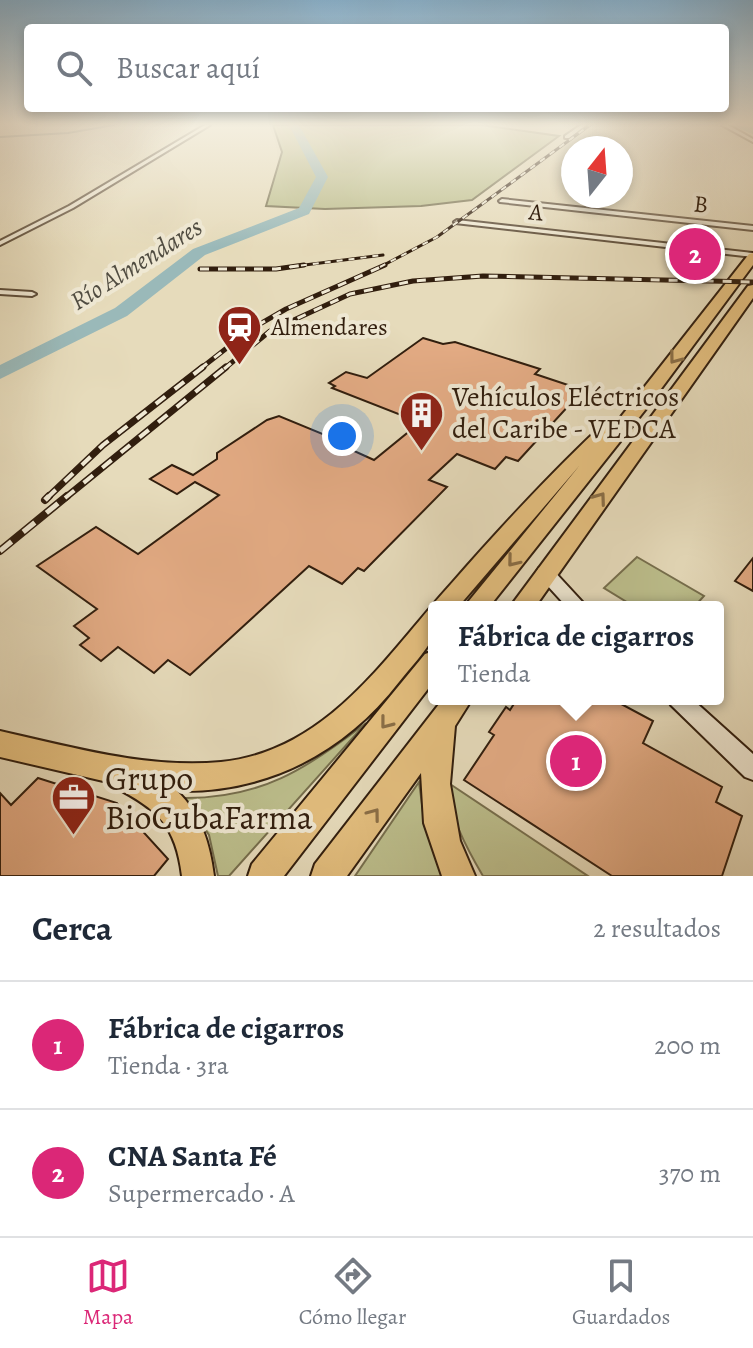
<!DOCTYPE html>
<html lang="es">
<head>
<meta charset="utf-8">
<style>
  :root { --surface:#fff; --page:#f2f2f3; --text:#1f2937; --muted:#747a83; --line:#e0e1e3; --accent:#db2777 }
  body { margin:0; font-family:Alegreya,serif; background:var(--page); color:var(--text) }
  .compass { position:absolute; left:561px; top:136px; width:72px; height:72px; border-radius:50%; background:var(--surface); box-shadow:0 4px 12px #0003; rotate:17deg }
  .you { position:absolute; left:342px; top:436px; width:28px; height:28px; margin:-20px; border:6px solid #fff; border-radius:50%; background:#1a73e8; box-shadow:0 0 0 12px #1a73e833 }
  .badge { display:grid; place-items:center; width:52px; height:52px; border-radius:50%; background:var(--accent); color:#fff; font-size:26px; font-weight:700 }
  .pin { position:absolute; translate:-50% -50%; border:4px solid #fff; box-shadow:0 2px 8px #0006 }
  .popup { position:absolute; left:428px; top:601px; width:296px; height:104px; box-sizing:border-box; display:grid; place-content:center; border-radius:8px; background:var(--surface); filter:drop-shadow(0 2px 6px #0005); font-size:26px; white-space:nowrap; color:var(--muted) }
  .popup b { font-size:30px; color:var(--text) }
  .popup::after { content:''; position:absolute; left:50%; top:100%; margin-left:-16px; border:16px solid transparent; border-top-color:var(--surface) }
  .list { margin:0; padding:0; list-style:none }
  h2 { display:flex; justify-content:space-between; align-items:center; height:104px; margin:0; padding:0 32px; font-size:34px }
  h2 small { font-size:26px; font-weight:400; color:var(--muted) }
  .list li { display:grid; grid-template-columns:52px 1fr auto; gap:24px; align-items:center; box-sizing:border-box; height:128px; padding:0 32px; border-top:2px solid var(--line) }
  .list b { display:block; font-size:30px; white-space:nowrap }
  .list p { margin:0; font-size:26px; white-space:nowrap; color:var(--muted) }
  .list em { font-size:26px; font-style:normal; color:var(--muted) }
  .icon { flex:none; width:44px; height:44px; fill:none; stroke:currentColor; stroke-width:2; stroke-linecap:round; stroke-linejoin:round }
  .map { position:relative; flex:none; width:753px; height:876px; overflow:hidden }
  .search { position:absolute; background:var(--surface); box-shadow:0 4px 12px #0003; left:24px; right:24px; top:24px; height:88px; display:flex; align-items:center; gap:20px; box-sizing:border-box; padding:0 28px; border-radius:8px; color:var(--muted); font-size:30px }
  .sheet { height:360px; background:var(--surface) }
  nav { display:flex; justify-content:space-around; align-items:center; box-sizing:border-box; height:112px; border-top:2px solid var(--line); background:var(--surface); font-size:22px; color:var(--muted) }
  nav a { display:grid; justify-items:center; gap:4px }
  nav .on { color:var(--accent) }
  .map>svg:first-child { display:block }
  .green { fill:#bcbe8c; stroke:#766e4d; stroke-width:2 }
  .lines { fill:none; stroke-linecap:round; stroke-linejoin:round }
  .stream { stroke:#707b75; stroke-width:2 }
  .river { fill:#9ab9b9; fill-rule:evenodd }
  .building { fill:#e3ab84; stroke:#311e0e; stroke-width:2 }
  .street-casing { stroke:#5e4d39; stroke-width:4 }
  .secondary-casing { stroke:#311e0e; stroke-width:4 }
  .highway-casing { stroke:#311e0e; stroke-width:4 }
  .street { fill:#efe8d3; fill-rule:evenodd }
  .secondary { fill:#efe8d3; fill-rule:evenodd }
  .highway { fill:#e3be7e; fill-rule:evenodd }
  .rail-far3-casing { stroke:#311e0e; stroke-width:3 }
  .rail-far2-casing { stroke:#311e0e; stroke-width:5 }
  .rail-far1-casing { stroke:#311e0e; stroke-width:7 }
  .rail-casing { stroke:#311e0e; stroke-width:8 }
  .rail-far3 { stroke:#efe8d3; stroke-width:2; stroke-dasharray:6; stroke-linecap:butt }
  .rail-far2 { stroke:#efe8d3; stroke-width:3; stroke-dasharray:9; stroke-linecap:butt }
  .rail-far1 { stroke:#efe8d3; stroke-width:4; stroke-dasharray:12; stroke-linecap:butt }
  .rail { stroke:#efe8d3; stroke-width:5; stroke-dasharray:15; stroke-linecap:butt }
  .oneway { stroke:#8a6e46 }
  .labels { text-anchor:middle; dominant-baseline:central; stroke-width:8; stroke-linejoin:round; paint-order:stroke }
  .far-street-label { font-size:24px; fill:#311e0e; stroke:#efe8d3 }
  .far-poi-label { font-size:24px; fill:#311e0e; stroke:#efe8d3; text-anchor:start }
  .far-water-label { font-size:26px; font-style:italic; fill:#504c41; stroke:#efe8d3 }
  .poi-label { font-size:28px; fill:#311e0e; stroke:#efe8d3; text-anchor:start }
  .near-poi-label { font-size:34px; fill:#311e0e; stroke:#efe8d3; text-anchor:start }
</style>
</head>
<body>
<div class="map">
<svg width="753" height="876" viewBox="0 0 753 876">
  <rect width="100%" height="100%" fill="#e6dbbb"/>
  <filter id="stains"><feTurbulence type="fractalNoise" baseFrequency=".0025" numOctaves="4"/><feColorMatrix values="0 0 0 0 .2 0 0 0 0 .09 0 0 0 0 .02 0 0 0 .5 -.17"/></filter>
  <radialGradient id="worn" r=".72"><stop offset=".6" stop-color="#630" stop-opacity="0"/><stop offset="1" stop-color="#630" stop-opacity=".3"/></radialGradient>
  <!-- green -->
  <path class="green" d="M273,125h208l78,11 -87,64 -51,6 -96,3 -59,-3 16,-54z
    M637,557l67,39 -10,11h-59l-31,-19z
    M366,723l-137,153h-11l-9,-41 -26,-37c77,1 124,-29 183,-75z
    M444,780l144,96h-105c-19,-32 -32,-59 -39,-96z
    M419,782l6,45 20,49h-90z"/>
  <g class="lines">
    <!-- stream -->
    <path class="stream" d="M0,137l68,-4 46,-8"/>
    <!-- river -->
    <path class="river" d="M289,125h10l29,52 -19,37 -104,41 -78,61 -127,63v-14l115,-57 78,-59 106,-41 17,-31z
      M734,125l19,2v7l-18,-7z"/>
  </g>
  <!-- building -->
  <path class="building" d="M423,338l20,6 12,-2 85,27 -5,5 48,16 -65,71 -12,-4 -11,12 -38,-15 -28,26 18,7 -83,84 -6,-3 -16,16 -33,-18 -119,109 -22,-15 -14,13 -36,-26 -17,14 -21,-16 9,-7 -15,-12 23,-17 -60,-43 59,-39 42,27 81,-59 -24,-13 -18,12 -27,-15 22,-14 21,10 24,-16v-6l50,-33 12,-4 68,28 -4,2 31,14 38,-31 -6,-2 8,-7 -82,-32 3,-2 -6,-3 17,-11 21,6z
    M753,558v33l-18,-10z
    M517,699h95l41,22 -10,22 79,44 -6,15 26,14 -20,60h-110l-148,-96 30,-45 -5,-3 17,-25 4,3z
    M38,778l79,25 51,56 -14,17h-154v-83l11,12z"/>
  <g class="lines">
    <defs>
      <path id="street" d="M205,125h5l-137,83 -73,37v-4l69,-35z
        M581,125h5l-17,13h-4v-2z
        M722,125h6l25,14v3z
        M502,199l251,27v4l-253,-28 -1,-1z
        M457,220l296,33v4l-298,-34 -1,-1z
        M0,290l32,2 4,2 -4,2 -32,-2z"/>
      <path id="secondary" d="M545,567l6,1 36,39h-20l-31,-34 3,-5z
        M668,699h24l61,55v26l-8,-3 -74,-72z"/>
      <path id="highway" d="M753,253v12l-104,140 -160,202h-25l116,-142 -122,142h-24c0,9 2,23 -1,30 -8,16 -23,31 -34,45 -55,71 -132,111 -222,109 24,23 33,53 37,85h-32c-6,-50 -24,-67 -68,-89l-2,-4 -112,-26v-26c72,16 147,38 221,31 108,-11 166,-108 230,-178 51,-58 102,-114 159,-166h10l129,-164z
        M753,285v13l-218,309h-25l238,-321z
        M434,651v30l-150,195h-36l4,-12 173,-210z
        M443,699h29l-17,27 -5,58 10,57 15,35h-33l-18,-53 -3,-50 -74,103h-36l4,-12z"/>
    </defs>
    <!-- street casing -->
    <use href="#street" class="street-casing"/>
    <!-- secondary casing -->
    <use href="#secondary" class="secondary-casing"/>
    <!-- highway casing -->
    <use href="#highway" class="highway-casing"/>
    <!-- street -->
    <use href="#street" class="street"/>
    <!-- secondary -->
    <use href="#secondary" class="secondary"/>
    <!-- highway -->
    <use href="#highway" class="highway"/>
    <defs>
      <path id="rail-far3" d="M289,267l94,-12
        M380,267l57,-30 153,-112"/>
      <path id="rail-far2" d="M200,269h76l28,-4
        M200,369l51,-40 35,-20 99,-44
        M224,369l46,-38 80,-37 63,-13 70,-5 270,6"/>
      <path id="rail-far1" d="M47,498l56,-53 100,-78
        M65,498l161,-131"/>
      <path id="rail" d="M45,500l4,-4
        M0,551l67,-55"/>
    </defs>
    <!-- rail-far3 casing -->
    <use href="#rail-far3" class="rail-far3-casing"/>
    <!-- rail-far2 casing -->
    <use href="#rail-far2" class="rail-far2-casing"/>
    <!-- rail-far1 casing -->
    <use href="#rail-far1" class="rail-far1-casing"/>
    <!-- rail casing -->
    <use href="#rail" class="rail-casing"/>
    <!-- rail-far3 -->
    <use href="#rail-far3" class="rail-far3"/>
    <!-- rail-far2 -->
    <use href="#rail-far2" class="rail-far2"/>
    <!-- rail-far1 -->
    <use href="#rail-far1" class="rail-far1"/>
    <!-- rail -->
    <use href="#rail" class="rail"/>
  </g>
  <!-- one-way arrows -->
  <defs><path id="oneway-chevron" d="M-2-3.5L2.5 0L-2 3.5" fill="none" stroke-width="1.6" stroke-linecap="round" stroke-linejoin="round" transform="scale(2)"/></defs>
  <g class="oneway">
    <use href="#oneway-chevron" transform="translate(675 358) rotate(127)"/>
    <use href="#oneway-chevron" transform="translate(600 498) rotate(-54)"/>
    <use href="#oneway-chevron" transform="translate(513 561) rotate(129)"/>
    <use href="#oneway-chevron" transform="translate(386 723) rotate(128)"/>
    <use href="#oneway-chevron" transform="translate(374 814) rotate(-53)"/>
  </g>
  <!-- sky -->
  <linearGradient id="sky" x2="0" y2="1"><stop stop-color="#89b6d5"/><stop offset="0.5" stop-color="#f4efe0"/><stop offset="1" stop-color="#f4efe0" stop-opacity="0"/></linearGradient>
  <rect width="753" height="248" fill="url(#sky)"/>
  <!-- icons -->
  <defs>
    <symbol id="station-pin" viewBox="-11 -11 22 30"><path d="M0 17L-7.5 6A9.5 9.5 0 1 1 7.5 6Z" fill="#8f2418" stroke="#efe8d3"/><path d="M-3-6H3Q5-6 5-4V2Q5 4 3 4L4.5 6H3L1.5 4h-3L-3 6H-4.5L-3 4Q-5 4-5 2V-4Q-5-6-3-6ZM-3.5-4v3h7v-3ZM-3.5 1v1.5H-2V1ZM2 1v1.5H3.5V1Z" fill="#fff"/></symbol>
    <symbol id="building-pin" viewBox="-11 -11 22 30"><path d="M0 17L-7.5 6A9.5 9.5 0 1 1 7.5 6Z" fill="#8f2418" stroke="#efe8d3"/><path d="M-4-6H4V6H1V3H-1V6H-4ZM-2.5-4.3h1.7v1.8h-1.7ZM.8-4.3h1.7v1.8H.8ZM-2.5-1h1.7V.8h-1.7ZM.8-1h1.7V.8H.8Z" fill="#fff"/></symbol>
    <symbol id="office-pin" viewBox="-11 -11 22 30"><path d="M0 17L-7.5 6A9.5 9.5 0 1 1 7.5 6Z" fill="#8f2418" stroke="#efe8d3"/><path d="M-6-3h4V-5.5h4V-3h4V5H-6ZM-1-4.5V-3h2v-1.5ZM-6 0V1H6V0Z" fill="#fff"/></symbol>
  </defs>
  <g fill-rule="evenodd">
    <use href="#station-pin" x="214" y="302" width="51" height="69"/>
    <use href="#building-pin" x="396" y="388" width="51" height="69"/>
    <use href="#office-pin" x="48" y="772" width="51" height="69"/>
  </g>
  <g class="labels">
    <!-- far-street labels -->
    <g class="far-street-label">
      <text transform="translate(701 204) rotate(6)">B</text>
      <text transform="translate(536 212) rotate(6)">A</text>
    </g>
    <!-- far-poi labels -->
    <g class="far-poi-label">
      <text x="271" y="327">Almendares</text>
    </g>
    <!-- far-water labels -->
    <g class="far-water-label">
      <text transform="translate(136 264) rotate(-32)">Río Almendares</text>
    </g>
    <!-- poi labels -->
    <g class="poi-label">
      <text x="452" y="397">Vehículos Eléctricos<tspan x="452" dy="32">del Caribe - VEDCA</tspan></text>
    </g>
    <!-- near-poi labels -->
    <g class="near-poi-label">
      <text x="105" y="778">Grupo<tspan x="105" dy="39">BioCubaFarma</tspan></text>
    </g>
  </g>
  <rect width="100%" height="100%" filter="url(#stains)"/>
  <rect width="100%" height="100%" fill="url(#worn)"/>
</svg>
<svg class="compass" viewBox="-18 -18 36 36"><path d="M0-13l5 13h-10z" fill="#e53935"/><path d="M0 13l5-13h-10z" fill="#747a83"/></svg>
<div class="you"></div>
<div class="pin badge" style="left:576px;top:761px">1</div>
<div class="popup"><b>Fábrica de cigarros</b>Tienda</div>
<div class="pin badge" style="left:695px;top:254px">2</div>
<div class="search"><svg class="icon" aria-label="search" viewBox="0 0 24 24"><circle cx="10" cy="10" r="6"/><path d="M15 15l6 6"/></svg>Buscar aquí</div>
</div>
<section class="sheet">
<h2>Cerca<small>2 resultados</small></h2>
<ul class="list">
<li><span class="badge">1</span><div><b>Fábrica de cigarros</b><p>Tienda · 3ra</p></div><em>200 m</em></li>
<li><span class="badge">2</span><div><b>CNA Santa Fé</b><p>Supermercado · A</p></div><em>370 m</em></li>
</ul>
</section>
<nav>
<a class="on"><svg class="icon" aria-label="map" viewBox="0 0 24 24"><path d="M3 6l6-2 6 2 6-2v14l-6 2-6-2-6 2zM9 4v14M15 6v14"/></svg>Mapa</a>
<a><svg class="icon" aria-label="directions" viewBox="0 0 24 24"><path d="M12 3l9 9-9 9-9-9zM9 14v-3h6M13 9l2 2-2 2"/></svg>Cómo llegar</a>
<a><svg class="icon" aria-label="saved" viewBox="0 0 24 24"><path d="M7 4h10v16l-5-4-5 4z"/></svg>Guardados</a>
</nav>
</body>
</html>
